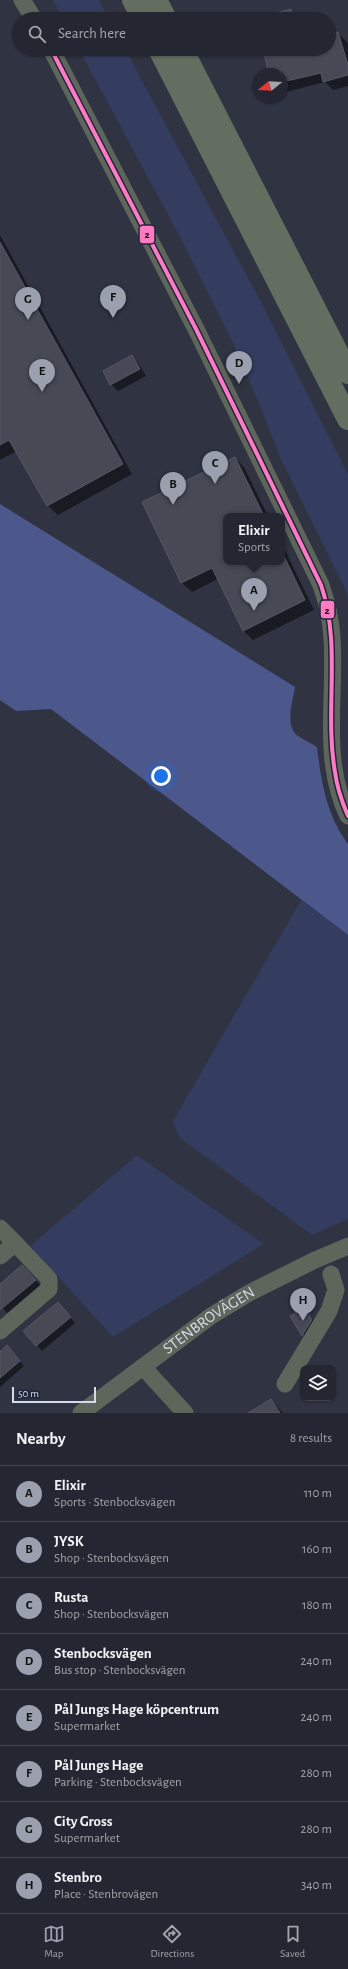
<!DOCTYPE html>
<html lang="en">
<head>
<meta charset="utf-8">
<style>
  :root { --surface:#242631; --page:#30323d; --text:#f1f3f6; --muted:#a3a5ab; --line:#41434d; --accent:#9ba0af }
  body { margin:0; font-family:"Alegreya Sans",sans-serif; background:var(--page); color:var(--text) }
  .controls { position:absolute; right:12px; bottom:12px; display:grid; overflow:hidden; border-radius:8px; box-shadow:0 1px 3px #0004 }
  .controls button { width:36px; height:36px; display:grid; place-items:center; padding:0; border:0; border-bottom:1px solid var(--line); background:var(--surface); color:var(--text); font:20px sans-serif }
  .compass { position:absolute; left:252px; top:68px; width:36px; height:36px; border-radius:50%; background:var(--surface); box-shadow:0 1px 3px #0004; rotate:252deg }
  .scale { position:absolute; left:12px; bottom:10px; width:84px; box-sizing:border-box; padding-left:4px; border:2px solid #d5daea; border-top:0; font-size:11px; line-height:14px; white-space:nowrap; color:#d5daea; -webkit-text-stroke:3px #20253d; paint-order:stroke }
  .you { position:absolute; left:161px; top:776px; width:14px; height:14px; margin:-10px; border:3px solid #fff; border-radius:50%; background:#1a73e8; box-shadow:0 0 0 6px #1a73e833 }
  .badge { display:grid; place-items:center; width:26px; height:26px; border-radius:50%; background:var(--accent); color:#111; font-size:13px; font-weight:700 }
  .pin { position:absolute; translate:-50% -33px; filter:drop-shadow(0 1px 2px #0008) }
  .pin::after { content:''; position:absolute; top:21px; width:14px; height:12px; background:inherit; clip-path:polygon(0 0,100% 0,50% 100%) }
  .popup { position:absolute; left:223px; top:513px; width:62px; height:52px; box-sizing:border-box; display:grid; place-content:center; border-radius:8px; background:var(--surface); filter:drop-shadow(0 1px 3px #0005); font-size:13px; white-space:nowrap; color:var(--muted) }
  .popup b { font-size:15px; color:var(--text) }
  .popup::after { content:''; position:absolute; left:50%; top:100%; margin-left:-8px; border:8px solid transparent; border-top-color:var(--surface) }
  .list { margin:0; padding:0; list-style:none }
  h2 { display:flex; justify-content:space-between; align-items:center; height:52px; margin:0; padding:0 16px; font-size:17px }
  h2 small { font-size:13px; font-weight:400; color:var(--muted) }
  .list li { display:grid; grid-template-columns:26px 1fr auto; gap:12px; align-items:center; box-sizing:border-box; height:56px; padding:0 16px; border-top:1px solid var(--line) }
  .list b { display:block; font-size:15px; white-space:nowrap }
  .list p { margin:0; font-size:13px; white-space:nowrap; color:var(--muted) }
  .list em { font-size:13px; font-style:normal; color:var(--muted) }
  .icon { flex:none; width:22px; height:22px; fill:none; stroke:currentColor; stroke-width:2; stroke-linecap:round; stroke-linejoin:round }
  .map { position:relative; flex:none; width:348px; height:1413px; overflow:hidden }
  .search { position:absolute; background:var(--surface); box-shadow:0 1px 3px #0004; left:12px; right:12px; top:12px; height:44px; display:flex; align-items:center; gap:10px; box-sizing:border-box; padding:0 14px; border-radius:22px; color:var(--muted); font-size:15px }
  .sheet { height:500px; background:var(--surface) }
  nav { display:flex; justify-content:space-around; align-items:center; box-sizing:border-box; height:56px; border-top:1px solid var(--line); background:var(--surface); font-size:11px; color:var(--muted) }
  nav a { display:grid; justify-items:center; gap:2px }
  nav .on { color:var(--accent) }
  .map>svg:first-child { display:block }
  .green { fill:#343c5f }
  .forest { fill:#4c578c }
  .shadow { fill:#0007 }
  .building { fill:#474a55; stroke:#555864 }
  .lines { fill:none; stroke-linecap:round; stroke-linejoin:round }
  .minor { stroke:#5e665c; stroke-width:17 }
  .highway { stroke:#636e60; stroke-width:22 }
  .bus-1-casing { stroke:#20253d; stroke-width:7 }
  .bus-1 { stroke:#fe7ac1; stroke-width:4 }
  .labels { text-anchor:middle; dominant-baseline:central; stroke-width:3; stroke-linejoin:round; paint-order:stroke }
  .street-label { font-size:16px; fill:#d5daea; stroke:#20253d }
  .line-badge { stroke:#20253d; stroke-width:1.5 }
  .pale-badge-label { font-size:11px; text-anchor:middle; font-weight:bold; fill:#111 }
</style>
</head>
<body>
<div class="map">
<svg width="348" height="1413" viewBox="0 0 348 1413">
  <rect width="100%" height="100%" fill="#303341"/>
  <!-- green -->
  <path class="green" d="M53,0h46l10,19h-46z
    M79,49h46l137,255 86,170v127l-1,-8 -66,-134 -41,-102 -58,-116z
    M301,900l47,35v284l-36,16 -132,-97 -7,-17z
    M137,1155l127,89 -151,93 -83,-91z"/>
  <!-- forest -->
  <path class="forest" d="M0,504l295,183c-2,13 -11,39 3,49 6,4 13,7 19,11 4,35 10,69 31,97v91l-297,-226 -35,2 -16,-11z"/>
  <!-- shadow -->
  <path class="shadow" d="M291,10l8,9h-43z
    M338,33l9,9 1,4v40l-15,4 -8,-8 -43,11v-19h-12l-6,-25h65v-13z
    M0,235l132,239 -74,41 -10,-9 -31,-55 -17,9z
    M132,356l7,8 7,12 -28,15 -7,-7z
    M235,458l9,9 24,49h-42v46h56v-18l32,66 -61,30 -10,-10 -25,-51 -26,13 -10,-9 -39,-80z
    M22,1266l18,19 -33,28 -7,-8v-20z
    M61,1307l14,16 -33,28 -18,-20z
    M305,1308l12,17 -10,15 -16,-24z
    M12,1352l12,14 -24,21v-34z
    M271,1400l12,13h-33z"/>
  <!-- building -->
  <path class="building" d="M291,9l2,10h-27l-1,-3z
    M338,32l10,33v10l-25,7 -2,-9 -39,9v-8h-13l-6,-25h66v-15z
    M0,242l123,222 -76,42 -38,-66 -9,5z
    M132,355l8,14 -30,16 -7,-14z
    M235,457l29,59h-38v46h56v-10l23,48 -62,31 -31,-63 -31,15 -39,-81z
    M22,1265l14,15 -36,30v-26z
    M58,1302l13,15 -35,29 -13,-15z
    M305,1307l7,13 -10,16 -12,-20z
    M7,1345l13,16 -20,17v-26z
    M271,1399l9,14h-32z"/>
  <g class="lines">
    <!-- minor -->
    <g class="minor">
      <path d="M22,0l12,19"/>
      <path d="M51,49l145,280 125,256c6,17 10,35 11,53 4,60 -11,122 16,178"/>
      <path d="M0,1228l15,15 -15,13"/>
      <path d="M0,1331l49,-42v-10l-34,-36"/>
      <path d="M143,1367l42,46"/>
      <path d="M285,1384l44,-73 7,-21 -5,-16"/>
      <path id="s1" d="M81,1413l130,-97 38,-23 66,-33 33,-14"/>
    </g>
    <!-- highway -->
    <path class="highway" d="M133,0l10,19
      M156,0l10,19
      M159,49l189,370
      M182,49l166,324"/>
    <defs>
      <path id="bus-1" d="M51,49l145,280 125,256c21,61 3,125 14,187 2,16 7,30 13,44"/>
    </defs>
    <!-- bus-1 casing -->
    <use href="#bus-1" class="bus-1-casing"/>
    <!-- bus-1 -->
    <use href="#bus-1" class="bus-1"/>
  </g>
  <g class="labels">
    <!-- street labels -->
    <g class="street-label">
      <text stroke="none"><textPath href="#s1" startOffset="158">STENBROVÄGEN</textPath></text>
    </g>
  </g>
  <g class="line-badge">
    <rect x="139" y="225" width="16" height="19" rx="4" fill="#fe7ac1"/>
    <rect x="320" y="600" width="15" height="19" rx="4" fill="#fe7ac1"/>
  </g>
  <g class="pale-badge-label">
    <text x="147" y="238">2</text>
    <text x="327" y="614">2</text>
  </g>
</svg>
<div class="controls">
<button><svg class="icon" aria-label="layers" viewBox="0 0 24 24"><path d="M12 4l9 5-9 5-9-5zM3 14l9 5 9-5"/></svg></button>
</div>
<svg class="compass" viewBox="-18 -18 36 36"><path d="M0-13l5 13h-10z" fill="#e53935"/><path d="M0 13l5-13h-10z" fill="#a3a5ab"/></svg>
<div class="scale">50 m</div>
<div class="you"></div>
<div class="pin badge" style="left:254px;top:611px">A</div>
<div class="popup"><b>Elixir</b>Sports</div>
<div class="pin badge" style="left:173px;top:505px">B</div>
<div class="pin badge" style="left:215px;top:484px">C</div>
<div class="pin badge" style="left:239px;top:384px">D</div>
<div class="pin badge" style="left:42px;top:392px">E</div>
<div class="pin badge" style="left:113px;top:318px">F</div>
<div class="pin badge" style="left:28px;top:320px">G</div>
<div class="pin badge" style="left:303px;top:1321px">H</div>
<div class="search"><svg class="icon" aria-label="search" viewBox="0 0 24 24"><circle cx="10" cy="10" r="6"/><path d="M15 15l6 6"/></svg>Search here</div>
</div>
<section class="sheet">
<h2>Nearby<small>8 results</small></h2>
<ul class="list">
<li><span class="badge">A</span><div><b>Elixir</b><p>Sports · Stenbocksvägen</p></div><em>110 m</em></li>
<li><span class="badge">B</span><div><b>JYSK</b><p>Shop · Stenbocksvägen</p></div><em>160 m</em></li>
<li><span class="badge">C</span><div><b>Rusta</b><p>Shop · Stenbocksvägen</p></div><em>180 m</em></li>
<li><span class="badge">D</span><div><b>Stenbocksvägen</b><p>Bus stop · Stenbocksvägen</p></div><em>240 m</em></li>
<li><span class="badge">E</span><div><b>Pål Jungs Hage köpcentrum</b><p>Supermarket</p></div><em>240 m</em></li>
<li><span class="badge">F</span><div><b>Pål Jungs Hage</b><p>Parking · Stenbocksvägen</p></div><em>280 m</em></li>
<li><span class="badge">G</span><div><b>City Gross</b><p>Supermarket</p></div><em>280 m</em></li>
<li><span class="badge">H</span><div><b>Stenbro</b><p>Place · Stenbrovägen</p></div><em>340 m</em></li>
</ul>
</section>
<nav>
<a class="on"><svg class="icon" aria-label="map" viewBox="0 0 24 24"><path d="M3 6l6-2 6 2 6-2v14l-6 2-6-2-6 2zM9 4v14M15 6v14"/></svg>Map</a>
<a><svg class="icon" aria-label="directions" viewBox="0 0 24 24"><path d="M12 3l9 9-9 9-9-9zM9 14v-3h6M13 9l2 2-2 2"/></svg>Directions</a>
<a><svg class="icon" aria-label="saved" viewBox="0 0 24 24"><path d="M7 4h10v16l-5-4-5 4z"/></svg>Saved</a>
</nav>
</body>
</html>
